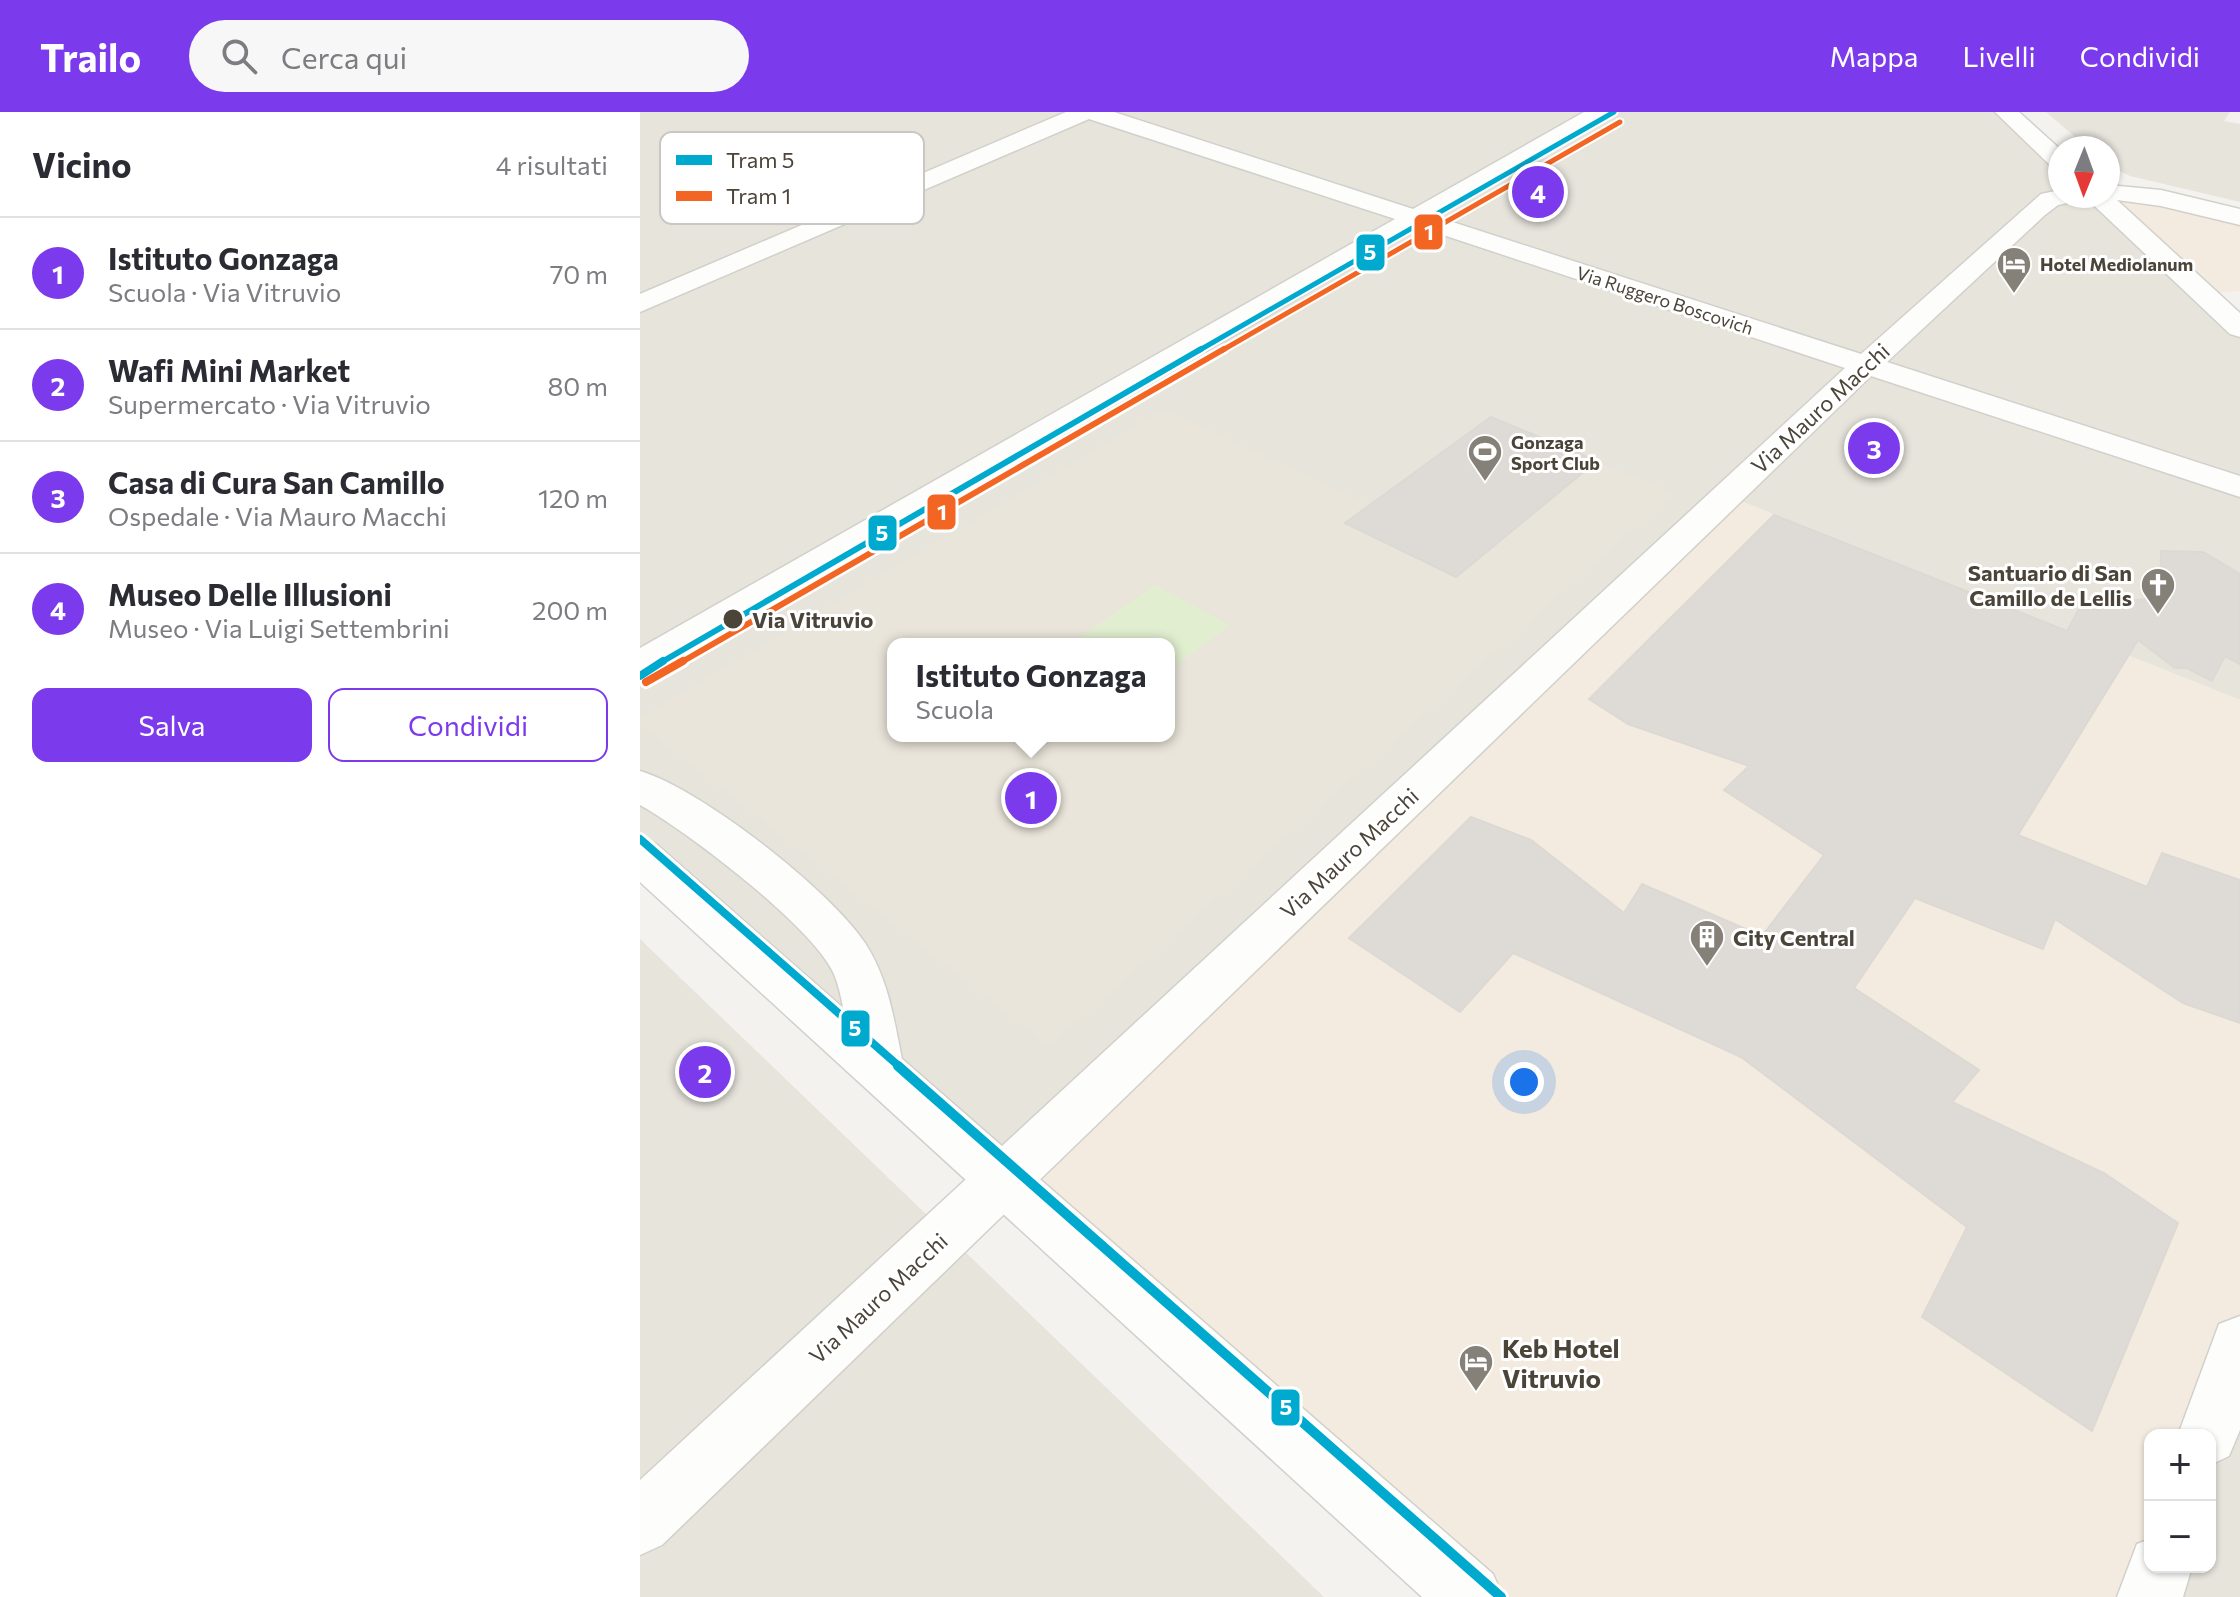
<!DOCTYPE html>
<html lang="it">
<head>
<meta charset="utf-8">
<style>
  :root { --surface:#fff; --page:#f7f7f7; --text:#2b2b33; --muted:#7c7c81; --line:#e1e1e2; --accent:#7c3aed }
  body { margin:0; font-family:Commissioner,sans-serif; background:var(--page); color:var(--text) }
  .controls { position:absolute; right:24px; bottom:24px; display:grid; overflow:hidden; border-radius:16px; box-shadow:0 2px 6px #0004 }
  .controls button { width:72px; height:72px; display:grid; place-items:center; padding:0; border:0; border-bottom:2px solid var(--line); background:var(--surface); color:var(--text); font:40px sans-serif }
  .compass { position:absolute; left:1408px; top:24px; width:72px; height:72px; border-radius:50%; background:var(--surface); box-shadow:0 2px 6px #0004; rotate:181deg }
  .you { position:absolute; left:884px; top:970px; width:28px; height:28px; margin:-20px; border:6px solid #fff; border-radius:50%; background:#1a73e8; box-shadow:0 0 0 12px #1a73e833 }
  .badge { display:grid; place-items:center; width:52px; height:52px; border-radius:50%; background:var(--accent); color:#fff; font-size:26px; font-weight:700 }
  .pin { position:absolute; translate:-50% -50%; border:4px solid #fff; box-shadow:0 2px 8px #0006 }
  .popup { position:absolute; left:247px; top:526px; width:288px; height:104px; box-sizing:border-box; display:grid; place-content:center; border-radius:16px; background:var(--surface); filter:drop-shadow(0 2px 6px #0005); font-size:26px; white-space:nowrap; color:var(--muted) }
  .popup b { font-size:30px; color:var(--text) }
  .popup::after { content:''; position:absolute; left:50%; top:100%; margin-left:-16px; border:16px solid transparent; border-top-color:var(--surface) }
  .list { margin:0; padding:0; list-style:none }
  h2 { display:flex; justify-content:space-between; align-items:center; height:104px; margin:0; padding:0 32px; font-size:34px }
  h2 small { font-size:26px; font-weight:400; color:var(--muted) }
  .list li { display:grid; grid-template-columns:52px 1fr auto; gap:24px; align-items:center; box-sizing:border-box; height:112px; padding:0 32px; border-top:2px solid var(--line) }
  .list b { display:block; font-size:30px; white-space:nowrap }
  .list p { margin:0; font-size:26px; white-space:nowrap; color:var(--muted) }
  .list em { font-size:26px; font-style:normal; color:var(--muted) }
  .actions { display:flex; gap:16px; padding:24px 32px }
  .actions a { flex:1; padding:18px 0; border:2px solid var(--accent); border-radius:16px; text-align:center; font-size:28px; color:var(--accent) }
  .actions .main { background:var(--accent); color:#fff }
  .icon { flex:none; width:44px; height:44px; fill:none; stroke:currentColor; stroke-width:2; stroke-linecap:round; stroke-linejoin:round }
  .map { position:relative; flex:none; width:1600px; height:1485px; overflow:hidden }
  header { display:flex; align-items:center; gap:48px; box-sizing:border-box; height:112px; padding:0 40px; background:var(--accent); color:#fff }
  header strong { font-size:38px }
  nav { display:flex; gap:44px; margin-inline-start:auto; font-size:28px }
  .search { width:560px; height:72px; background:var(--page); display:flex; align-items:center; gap:20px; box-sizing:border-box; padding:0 28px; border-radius:44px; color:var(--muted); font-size:30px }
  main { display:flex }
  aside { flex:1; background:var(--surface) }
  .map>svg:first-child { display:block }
  .residential { fill:#e7e4dc; fill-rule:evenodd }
  .commercial { fill:#f3ebdf }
  .education { fill:#eae5da; fill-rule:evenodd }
  .green { fill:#e1eecf }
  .building { fill:#dedbd6; stroke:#dcd9d4; stroke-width:2 }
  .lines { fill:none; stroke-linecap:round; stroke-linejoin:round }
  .minor-casing { stroke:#d2d0cb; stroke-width:3 }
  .tertiary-casing { stroke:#d2d0cb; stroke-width:3 }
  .minor { fill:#fdfdfc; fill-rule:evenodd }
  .tertiary { fill:#fdfdfc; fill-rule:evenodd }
  .tram-1-far3-casing { stroke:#fff; stroke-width:9 }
  .tram-1-far2-casing { stroke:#fff; stroke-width:11 }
  .tram-1-far1-casing { stroke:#fff; stroke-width:14 }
  .tram-1-casing { stroke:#fff; stroke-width:16 }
  .tram-2-far2-casing { stroke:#fff; stroke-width:9 }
  .tram-2-far1-casing { stroke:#fff; stroke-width:11 }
  .tram-2-casing { stroke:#fff; stroke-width:14 }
  .tram-1-far3 { stroke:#00a9ce; stroke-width:5 }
  .tram-1-far2 { stroke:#00a9ce; stroke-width:6 }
  .tram-1-far1 { stroke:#00a9ce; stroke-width:8 }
  .tram-1 { stroke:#00a9ce; stroke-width:10 }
  .tram-2-far2 { stroke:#f26522; stroke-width:5 }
  .tram-2-far1 { stroke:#f26522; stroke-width:6 }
  .tram-2 { stroke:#f26522; stroke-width:8 }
  .stop-dot { fill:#4b4439; stroke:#fff; stroke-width:3 }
  .labels { text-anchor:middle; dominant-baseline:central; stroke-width:6; stroke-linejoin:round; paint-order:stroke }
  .far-poi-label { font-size:18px; font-weight:bold; fill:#4b4439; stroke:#fff; text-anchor:start }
  .far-street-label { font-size:18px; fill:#4b4439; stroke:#fff }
  .street-label { font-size:22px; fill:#4b4439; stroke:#fff }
  .poi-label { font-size:22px; font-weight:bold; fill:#4b4439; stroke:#fff; text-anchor:end }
  .stop-label { font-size:22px; font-weight:bold; fill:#4b4439; stroke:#fff; text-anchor:start }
  .near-poi-label { font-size:26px; font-weight:bold; fill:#4b4439; stroke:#fff; text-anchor:start }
  .key { fill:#fff; stroke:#c9c7c4; stroke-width:2 }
  .key-label { font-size:22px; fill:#4b4439 }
  .line-badge { stroke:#fff; stroke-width:3 }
  .badge-label { font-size:22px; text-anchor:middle; font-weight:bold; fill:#fff }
</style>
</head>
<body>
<header>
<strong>Trailo</strong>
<div class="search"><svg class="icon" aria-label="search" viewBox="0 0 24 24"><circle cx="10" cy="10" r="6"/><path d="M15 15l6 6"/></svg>Cerca qui</div>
<nav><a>Mappa</a><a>Livelli</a><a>Condividi</a></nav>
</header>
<main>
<aside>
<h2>Vicino<small>4 risultati</small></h2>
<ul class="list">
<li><span class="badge">1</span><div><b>Istituto Gonzaga</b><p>Scuola · Via Vitruvio</p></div><em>70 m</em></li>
<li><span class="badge">2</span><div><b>Wafi Mini Market</b><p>Supermercato · Via Vitruvio</p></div><em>80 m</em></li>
<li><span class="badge">3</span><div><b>Casa di Cura San Camillo</b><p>Ospedale · Via Mauro Macchi</p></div><em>120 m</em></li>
<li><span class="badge">4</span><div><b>Museo Delle Illusioni</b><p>Museo · Via Luigi Settembrini</p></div><em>200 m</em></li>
</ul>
<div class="actions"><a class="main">Salva</a><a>Condividi</a></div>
</aside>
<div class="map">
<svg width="1600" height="1485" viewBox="0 0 1600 1485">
  <rect width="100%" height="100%" fill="#f4f2ee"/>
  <!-- residential -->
  <path class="residential" d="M0,0h957l-957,552z
    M963,0h398l59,55v29h31l149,137v367l-512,-204 -726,674 -362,-323v-178zM253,532h276v92h-276z
    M1406,0h184l-6,9 16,3v78l-110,-26 -22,-11v-17h-20z
    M0,827l684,658h-684z
    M1600,1258v227h-80l10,-30h40v-112z"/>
  <!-- commercial -->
  <path class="commercial" d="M1468,84l132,23v72l-34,3z
    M1088,384l512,204v629l-38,106h-52v132l-7,30h-657l-469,-416z"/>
  <!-- education -->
  <path class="education" d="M524,297l205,96 122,-88 183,76 -625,553 -409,-322v-6zM253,532h276v92h-276z"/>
  <!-- green -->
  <path class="green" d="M515,473l75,40 -61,46v-27l-94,-3z"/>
  <!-- building -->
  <path class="building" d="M851,305l106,44 -141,116 -111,-54z
    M1134,403l293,116 12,-22 21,1 -8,-6 68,-6 1,-47 42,1 37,22v90l-15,-8 -13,25 -25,-13h-12l-37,-28 -120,195 129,52 15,-34 78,27v143l-57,-20 -128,-84 -12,30 -128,-51 -61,90 125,82 -27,32 152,71 74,50 -86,208 -170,-114 45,-90 -226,-170 -228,-104 -53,59 -111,-74 122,-121 60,23 93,73 18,-29 120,52 62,-81 -100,-65 25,-24 -121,-42 -39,-25z"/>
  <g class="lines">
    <defs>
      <path id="minor" d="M426,0h48l299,97 171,-97h27l-174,105 424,137 180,-160 19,-4v6h20l-4,5 -18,4 -13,10 -158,147 353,114v21l-369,-121 -1209,1169 -22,10v-75l1205,-1112 -426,-141 -765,447 -14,4v-30l755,-429 -306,-100 -449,193v-18z
        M1355,0h24l41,37v20l-8,-2z
        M1468,73l53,5 79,19v16l-79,-19 -44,-6 123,113v24l-10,-3 -146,-138h24z
        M1600,1204v114l-11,26 -19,9v-30h-32l41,-111z
        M1510,1427v28h42l-9,30h-66l20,-53z"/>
      <path id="tertiary" d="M0,659c61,18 190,119 225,172 23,35 29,76 37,116l591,515 10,23h-81l-782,-715v-43l16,5 187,164c-2,-12 -5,-25 -10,-36 -23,-47 -146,-141 -193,-167z"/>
    </defs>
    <!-- minor casing -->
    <use href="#minor" class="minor-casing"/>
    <!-- tertiary casing -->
    <use href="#tertiary" class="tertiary-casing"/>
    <!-- minor -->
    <use href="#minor" class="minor"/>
    <!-- tertiary -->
    <use href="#tertiary" class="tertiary"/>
    <defs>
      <path id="tram-1-far3" d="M558,239l416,-239"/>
      <path id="tram-1-far2" d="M20,551l541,-314"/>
      <path id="tram-1-far1" d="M0,564l23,-15
        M0,727l261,229"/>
      <path id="tram-1" d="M258,954l603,531"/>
      <path id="tram-2-far2" d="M581,239l399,-229"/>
      <path id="tram-2-far1" d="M40,551l544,-314"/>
      <path id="tram-2" d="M6,570l37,-21"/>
    </defs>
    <!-- tram-1-far3 casing -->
    <use href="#tram-1-far3" class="tram-1-far3-casing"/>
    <!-- tram-1-far2 casing -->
    <use href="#tram-1-far2" class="tram-1-far2-casing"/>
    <!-- tram-1-far1 casing -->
    <use href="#tram-1-far1" class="tram-1-far1-casing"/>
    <!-- tram-1 casing -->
    <use href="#tram-1" class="tram-1-casing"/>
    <!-- tram-2-far2 casing -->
    <use href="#tram-2-far2" class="tram-2-far2-casing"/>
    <!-- tram-2-far1 casing -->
    <use href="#tram-2-far1" class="tram-2-far1-casing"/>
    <!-- tram-2 casing -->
    <use href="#tram-2" class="tram-2-casing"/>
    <!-- tram-1-far3 -->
    <use href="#tram-1-far3" class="tram-1-far3"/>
    <!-- tram-1-far2 -->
    <use href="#tram-1-far2" class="tram-1-far2"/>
    <!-- tram-1-far1 -->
    <use href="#tram-1-far1" class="tram-1-far1"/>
    <!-- tram-1 -->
    <use href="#tram-1" class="tram-1"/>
    <!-- tram-2-far2 -->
    <use href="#tram-2-far2" class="tram-2-far2"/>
    <!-- tram-2-far1 -->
    <use href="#tram-2-far1" class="tram-2-far1"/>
    <!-- tram-2 -->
    <use href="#tram-2" class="tram-2"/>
  </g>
  <!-- icons -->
  <defs>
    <symbol id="hotel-pin" viewBox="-11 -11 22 30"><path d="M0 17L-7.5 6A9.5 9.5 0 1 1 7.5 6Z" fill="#868178" stroke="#fff"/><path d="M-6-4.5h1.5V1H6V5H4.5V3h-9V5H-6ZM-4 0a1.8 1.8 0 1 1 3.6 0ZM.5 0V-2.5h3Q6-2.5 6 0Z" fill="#fff"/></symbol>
    <symbol id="stadium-pin" viewBox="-11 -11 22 30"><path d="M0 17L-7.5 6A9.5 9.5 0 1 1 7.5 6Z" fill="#868178" stroke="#fff"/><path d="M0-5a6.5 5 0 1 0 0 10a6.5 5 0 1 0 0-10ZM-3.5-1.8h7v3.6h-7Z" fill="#fff"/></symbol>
    <symbol id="church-pin" viewBox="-11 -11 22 30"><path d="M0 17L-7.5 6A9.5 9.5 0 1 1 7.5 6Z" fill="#868178" stroke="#fff"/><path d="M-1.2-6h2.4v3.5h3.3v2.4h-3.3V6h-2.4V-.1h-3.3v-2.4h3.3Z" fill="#fff"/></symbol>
    <symbol id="building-pin" viewBox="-11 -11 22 30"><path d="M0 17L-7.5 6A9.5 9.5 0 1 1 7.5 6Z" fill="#868178" stroke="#fff"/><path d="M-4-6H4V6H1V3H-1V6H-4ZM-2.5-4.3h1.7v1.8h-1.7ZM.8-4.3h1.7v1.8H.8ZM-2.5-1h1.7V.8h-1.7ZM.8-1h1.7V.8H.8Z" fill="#fff"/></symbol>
  </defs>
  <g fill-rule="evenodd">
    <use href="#hotel-pin" x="1354" y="132" width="40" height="54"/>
    <use href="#stadium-pin" x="825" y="320" width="40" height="54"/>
    <use href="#church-pin" x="1498" y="453" width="40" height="54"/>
    <use href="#building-pin" x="1047" y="805" width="40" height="54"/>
    <use href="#hotel-pin" x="816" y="1230" width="40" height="54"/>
  </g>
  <!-- markers -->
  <circle class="stop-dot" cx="93" cy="507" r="11"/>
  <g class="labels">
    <!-- far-poi labels -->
    <g class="far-poi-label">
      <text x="1400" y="152">Hotel Mediolanum</text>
      <text x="871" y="330">Gonzaga<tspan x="871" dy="21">Sport Club</tspan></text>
    </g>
    <!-- far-street labels -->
    <g class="far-street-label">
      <text transform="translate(1025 188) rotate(18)">Via Ruggero Boscovich</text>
    </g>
    <!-- street labels -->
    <g class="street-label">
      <text transform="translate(1180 296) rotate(-43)">Via Mauro Macchi</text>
      <text transform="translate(709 741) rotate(-43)">Via Mauro Macchi</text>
      <text transform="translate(238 1186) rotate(-43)">Via Mauro Macchi</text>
    </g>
    <!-- poi labels -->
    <g class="poi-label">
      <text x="1492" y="460">Santuario di San<tspan x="1492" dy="25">Camillo de Lellis</tspan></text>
      <text x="1093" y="825" text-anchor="start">City Central</text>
    </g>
    <!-- stop labels -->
    <g class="stop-label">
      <text x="112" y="507">Via Vitruvio</text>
    </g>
    <!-- near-poi labels -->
    <g class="near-poi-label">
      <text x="862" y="1235">Keb Hotel<tspan x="862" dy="30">Vitruvio</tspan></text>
    </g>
  </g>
  <!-- legend -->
  <rect x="20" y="20" width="264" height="92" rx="12" class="key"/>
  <rect x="36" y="43" width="36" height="10" fill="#00a9ce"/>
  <rect x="36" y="79" width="36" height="10" fill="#f26522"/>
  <g class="key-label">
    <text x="86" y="56">Tram 5</text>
    <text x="86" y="92">Tram 1</text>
  </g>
  <g class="line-badge">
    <rect x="773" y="101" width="31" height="38" rx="8" fill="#f26522"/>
    <rect x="715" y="121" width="31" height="39" rx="8" fill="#00a9ce"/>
    <rect x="286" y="381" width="31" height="38" rx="8" fill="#f26522"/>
    <rect x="227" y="402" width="31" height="38" rx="8" fill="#00a9ce"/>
    <rect x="200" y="897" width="31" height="39" rx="8" fill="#00a9ce"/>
    <rect x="630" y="1276" width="31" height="39" rx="8" fill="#00a9ce"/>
  </g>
  <g class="badge-label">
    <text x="789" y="128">1</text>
    <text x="730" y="148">5</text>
    <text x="302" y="408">1</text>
    <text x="242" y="429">5</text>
    <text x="215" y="924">5</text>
    <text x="646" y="1303">5</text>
  </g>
</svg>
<div class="controls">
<button>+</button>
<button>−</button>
</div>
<svg class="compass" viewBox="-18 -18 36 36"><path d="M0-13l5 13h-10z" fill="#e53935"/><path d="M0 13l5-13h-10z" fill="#7c7c81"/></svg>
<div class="you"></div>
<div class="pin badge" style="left:391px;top:686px">1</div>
<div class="popup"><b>Istituto Gonzaga</b>Scuola</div>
<div class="pin badge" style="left:65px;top:960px">2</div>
<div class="pin badge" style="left:1234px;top:336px">3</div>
<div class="pin badge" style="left:898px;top:80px">4</div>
</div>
</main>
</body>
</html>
